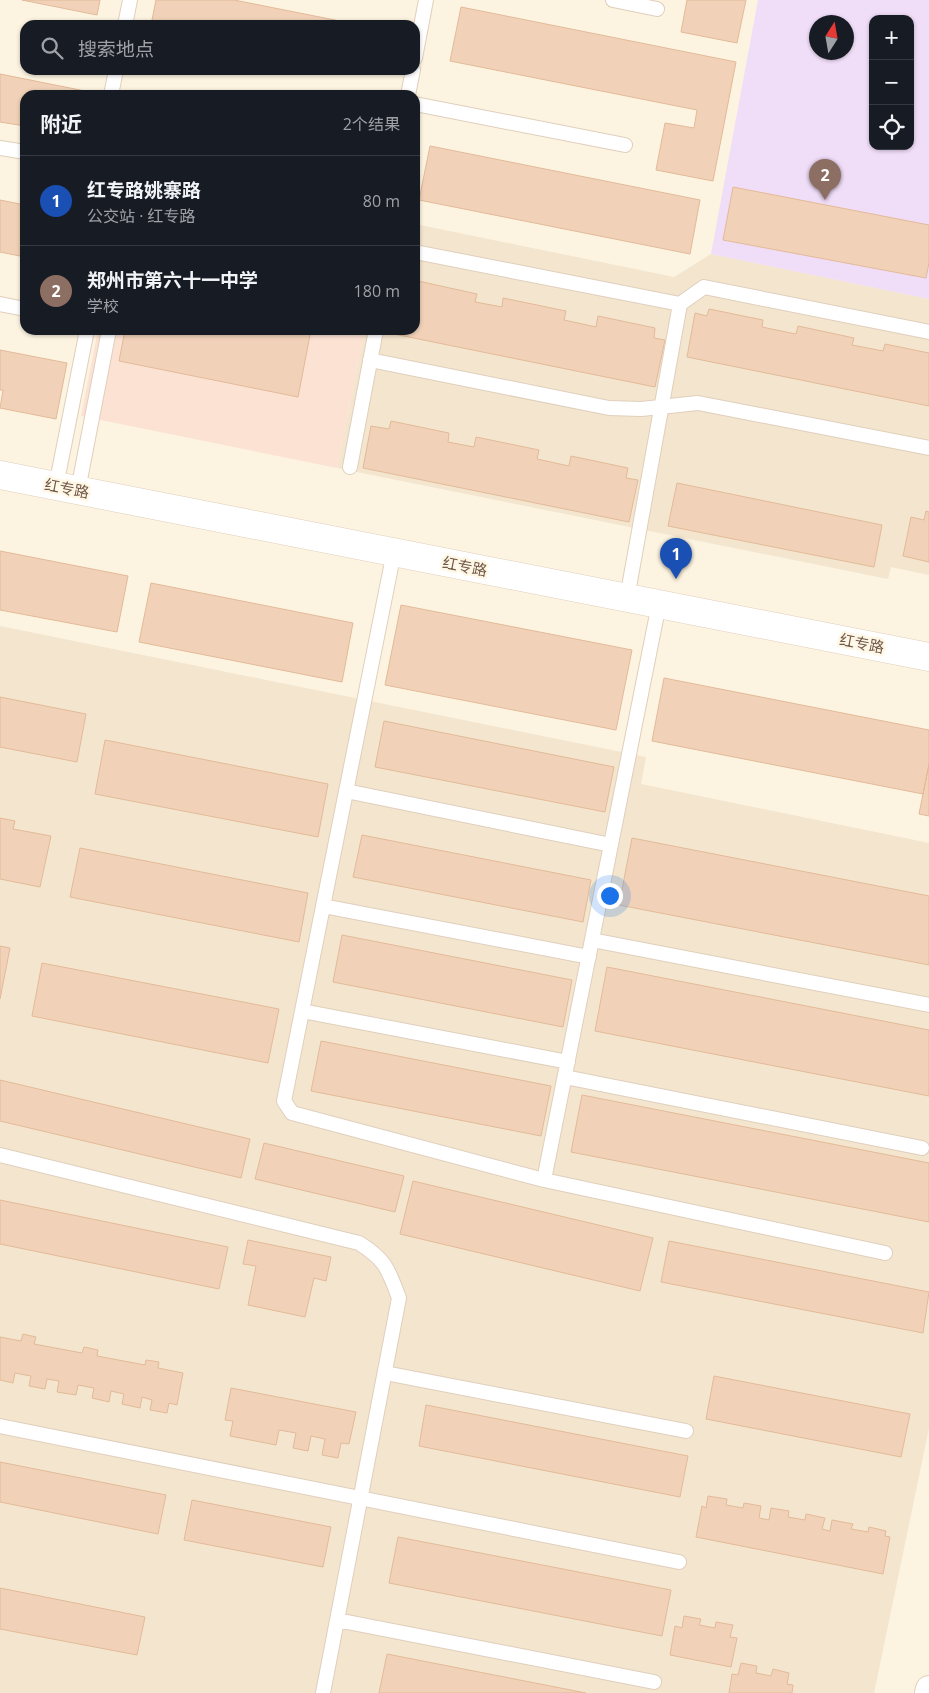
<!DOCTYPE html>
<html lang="zh">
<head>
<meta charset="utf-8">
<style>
  :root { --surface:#171b24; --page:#20242c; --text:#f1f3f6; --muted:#9ea1a6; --line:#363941; --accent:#7c3aed }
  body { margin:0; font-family:"Open Sans","Noto Sans SC",sans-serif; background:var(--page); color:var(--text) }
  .controls { position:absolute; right:15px; top:15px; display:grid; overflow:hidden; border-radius:10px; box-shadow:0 1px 4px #0004 }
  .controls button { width:45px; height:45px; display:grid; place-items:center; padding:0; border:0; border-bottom:1px solid var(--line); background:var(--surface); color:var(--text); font:25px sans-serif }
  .compass { position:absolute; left:809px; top:15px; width:45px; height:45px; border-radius:50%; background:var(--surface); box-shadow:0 1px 4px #0004; rotate:11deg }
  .you { position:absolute; left:609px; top:895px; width:18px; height:18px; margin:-12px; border:4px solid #fff; border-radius:50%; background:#1a73e8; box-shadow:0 0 0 8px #1a73e833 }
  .badge { display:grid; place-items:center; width:32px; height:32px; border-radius:50%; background:var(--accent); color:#fff; font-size:16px; font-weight:700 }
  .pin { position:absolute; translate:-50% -41px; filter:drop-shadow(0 1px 2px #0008) }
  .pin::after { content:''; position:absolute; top:26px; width:18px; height:15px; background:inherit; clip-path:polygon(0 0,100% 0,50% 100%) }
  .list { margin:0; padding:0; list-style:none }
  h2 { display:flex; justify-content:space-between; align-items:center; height:65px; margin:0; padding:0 20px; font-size:21px }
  h2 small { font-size:16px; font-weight:400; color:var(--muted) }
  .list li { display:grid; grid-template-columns:32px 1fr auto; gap:15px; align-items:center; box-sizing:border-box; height:90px; padding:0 20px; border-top:1px solid var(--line) }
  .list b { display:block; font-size:19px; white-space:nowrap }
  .list p { margin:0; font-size:16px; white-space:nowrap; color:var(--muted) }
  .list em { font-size:16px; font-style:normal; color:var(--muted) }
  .icon { flex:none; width:28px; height:28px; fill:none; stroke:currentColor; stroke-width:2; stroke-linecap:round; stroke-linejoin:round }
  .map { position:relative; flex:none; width:929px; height:1693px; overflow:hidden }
  .search { position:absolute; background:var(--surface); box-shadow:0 1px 4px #0004; left:20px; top:20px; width:400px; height:55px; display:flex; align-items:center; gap:12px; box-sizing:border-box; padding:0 18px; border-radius:15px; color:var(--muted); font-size:19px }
  .panel { position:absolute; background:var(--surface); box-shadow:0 1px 4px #0004; left:20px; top:90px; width:400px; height:245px; border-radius:15px }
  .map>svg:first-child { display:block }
  .residential { fill:#f3e5ce }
  .commercial { fill:#fce2d3 }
  .education { fill:#f0ddf8; fill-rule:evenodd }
  .building { fill:#f1d2b8; stroke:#e3ba98 }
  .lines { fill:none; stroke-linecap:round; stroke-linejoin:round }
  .service-casing { stroke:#e0cfbc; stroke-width:16 }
  .minor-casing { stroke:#e0cfbc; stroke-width:28 }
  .tertiary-casing { stroke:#e0cfbc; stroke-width:29 }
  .service { stroke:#fff; stroke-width:14 }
  .minor { stroke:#fff; stroke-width:26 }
  .tertiary { stroke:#fff; stroke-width:28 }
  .labels { text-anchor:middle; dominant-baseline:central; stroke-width:5; stroke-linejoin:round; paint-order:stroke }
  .street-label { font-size:15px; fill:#725948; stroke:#fff7e6 }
</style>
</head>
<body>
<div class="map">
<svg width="929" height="1693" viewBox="0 0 929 1693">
  <rect width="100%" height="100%" fill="#fcf3e0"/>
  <!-- residential -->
  <path class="residential" d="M415,224l259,53 37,-23 218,45v276l-38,-8 -3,12 -551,-111 28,-138h50z
    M0,626l646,131 -5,27 288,59v585l-55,265h-874z"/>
  <!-- commercial -->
  <path class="commercial" d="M98,330h267l-28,138 -256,-52z"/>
  <!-- education -->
  <path class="education" d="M758,0h171v299l-218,-45zM873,19h37v127h-37zM816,22h30v30h-30z"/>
  <!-- building -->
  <path class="building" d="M22,0h78l-3,15z
    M156,0h78l126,25h-209z
    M687,0h59l-9,43 -56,-11z
    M461,7l275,55 -23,119 -57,-11 9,-47 29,5 3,-18 -247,-49z
    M0,74l90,18v3h-65v31l-25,-4z
    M430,146l270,54 -10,54 -271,-54z
    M733,187l196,38v38l-3,15 -203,-38z
    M0,200l25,5v52l-25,-5z
    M418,281l59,13 -2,8 27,5 1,-9 63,13 -2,9 32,7 2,-11 57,12 -1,10 11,2 -10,47 -266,-54v-3h26v-40z
    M709,309l54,11 -1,7 34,7 2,-8 56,12 -2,7 31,6 2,-7 44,9v53l-242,-49 8,-44 12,3z
    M125,330h186l-13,67 -179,-36z
    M0,350l67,13 -11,56 -56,-11 3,-18h-3z
    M391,421l58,12 -1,9 26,5 2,-10 63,13 -2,9 32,7 2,-10 57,12 -2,10 12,2 -9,42 -266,-54 8,-42 18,3z
    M677,483l205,42 -8,42 -206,-41z
    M926,511l3,1v50l-26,-6 8,-39 13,3z
    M0,551l128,25 -11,56 -117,-22z
    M151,583l202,40 -11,59 -203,-40z
    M401,605l231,45 -16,80 -231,-45z
    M664,678l265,52v34l-6,30 -271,-53z
    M0,697l86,17 -9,48 -77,-15z
    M384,721l230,46 -9,45 -230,-45z
    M105,740l223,44 -10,53 -223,-43z
    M929,764v52l-10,-2z
    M0,818l15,3 -2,8 38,7 -11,51 -40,-8z
    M362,835l229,45 -8,42 -230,-45z
    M632,838l297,58v69l-310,-60z
    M80,848l228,45 -9,49 -229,-45z
    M342,935l230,45 -9,47 -230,-45z
    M0,946l10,2 -10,51z
    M42,963l237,46 -11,54 -236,-47z
    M607,967l322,63v66l-334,-65z
    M321,1041l230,45 -10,50 -230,-45z
    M0,1080l250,59 -9,39 -241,-57z
    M582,1095l347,68v59l-358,-70z
    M264,1143l140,33 -9,36 -140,-33z
    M413,1181l240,57 -13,53 -240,-57z
    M0,1200l228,47 -9,42 -219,-45z
    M248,1240l83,17 -5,24 -12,-3 -9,39 -57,-12 8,-39 -13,-2z
    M669,1241l260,51 -6,41 -262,-51z
    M23,1334l13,3 -2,7 48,9 2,-6 14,3 -1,6 48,9 1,-5 13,2 -1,6 25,5 -6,32 -8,-2 -2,10 -17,-3 2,-10 -10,-3 -2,11 -18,-4 2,-10 -13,-3 -2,11 -17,-4 2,-10 -16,-3 -2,10 -19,-3 2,-11 -12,-2 -2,10 -16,-3 2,-10 -16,-3 -2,10 -13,-3v-43l21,4z
    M714,1376l196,38 -9,43 -195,-38z
    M231,1388l125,24 -7,32 -8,-1 -3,15 -16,-3 3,-16 -14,-3 -3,15 -15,-3 3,-15 -17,-3 -3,15 -46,-9 3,-15 -8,-1z
    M426,1405l262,51 -8,41 -261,-51z
    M0,1462l166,33 -8,39 -158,-32z
    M708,1496l19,3 -1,6 17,3 1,-5 17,3 -2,12 10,2 2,-12 18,3 -1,6 17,3 1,-6 19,4 -3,11 8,2 2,-11 21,4 -2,5 17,3 1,-5 17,4 -1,5 5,1 -7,37 -187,-37 6,-31 4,2z
    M192,1500l139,27 -8,40 -139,-27z
    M398,1537l273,53 -9,46 -273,-53z
    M0,1588l145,29 -8,38 -137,-26z
    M684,1616l17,3 -2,6 16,3 1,-6 17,3 -3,12 7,1 -6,29 -61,-12 5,-29 7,2z
    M387,1654l199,39h-207z
    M741,1663l16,3 -1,7 15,3 2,-7 16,4 -2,11 6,1 -1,8h-63l3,-19 6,1z"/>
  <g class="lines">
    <defs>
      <path id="service" d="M613,0l44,9
        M125,25l5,-25
        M415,58l11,-58
        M111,95l5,-25
        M408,95l5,-25
        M415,104l210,41
        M0,148l25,4
        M415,252l265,52 -53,294
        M0,304l25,5
        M680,304l24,-17 225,45
        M370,360l239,48 32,1 57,-6 231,45
        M350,467l26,-137
        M56,486l31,-156
        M78,490l31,-160
        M394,552l-110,549 8,12 252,67 341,73
        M346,791l265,54
        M323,906l266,51
        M592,940l337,65
        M302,1011l266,51
        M565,1077l357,71
        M0,1155l359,88c27,17 29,26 40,55l-76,395
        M544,1180l115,-576
        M385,1373l301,58
        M0,1426l679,136
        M337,1620l317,62"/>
      <path id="minor" d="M928,1693l1,-4"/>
      <path id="tertiary" d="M0,475l929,182"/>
    </defs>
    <!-- service casing -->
    <use href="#service" class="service-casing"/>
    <!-- minor casing -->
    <use href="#minor" class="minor-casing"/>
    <!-- tertiary casing -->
    <use href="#tertiary" class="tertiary-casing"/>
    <!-- service -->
    <use href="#service" class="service"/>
    <!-- minor -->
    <use href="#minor" class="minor"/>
    <!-- tertiary -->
    <use href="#tertiary" class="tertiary"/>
  </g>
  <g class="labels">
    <!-- street labels -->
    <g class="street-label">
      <text transform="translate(67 488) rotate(11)">红专路</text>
      <text transform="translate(465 566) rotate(11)">红专路</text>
      <text transform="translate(862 643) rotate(11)">红专路</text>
    </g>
  </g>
</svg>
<div class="controls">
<button>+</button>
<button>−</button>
<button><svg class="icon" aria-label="locate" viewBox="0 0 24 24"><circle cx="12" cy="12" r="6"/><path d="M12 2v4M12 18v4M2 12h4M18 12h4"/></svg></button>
</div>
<svg class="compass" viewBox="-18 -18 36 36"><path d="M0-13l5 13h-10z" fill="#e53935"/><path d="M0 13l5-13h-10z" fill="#9ea1a6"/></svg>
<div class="you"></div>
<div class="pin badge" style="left:676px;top:579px;background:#1a4fb4">1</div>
<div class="pin badge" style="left:825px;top:200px;background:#8d6e63">2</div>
<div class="search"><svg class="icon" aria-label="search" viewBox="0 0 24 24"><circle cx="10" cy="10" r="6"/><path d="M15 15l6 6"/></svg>搜索地点</div>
<section class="panel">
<h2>附近<small>2个结果</small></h2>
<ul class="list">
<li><span class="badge" style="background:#1a4fb4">1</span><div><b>红专路姚寨路</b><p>公交站 · 红专路</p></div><em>80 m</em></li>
<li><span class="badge" style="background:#8d6e63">2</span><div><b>郑州市第六十一中学</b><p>学校</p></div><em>180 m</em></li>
</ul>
</section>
</div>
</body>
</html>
